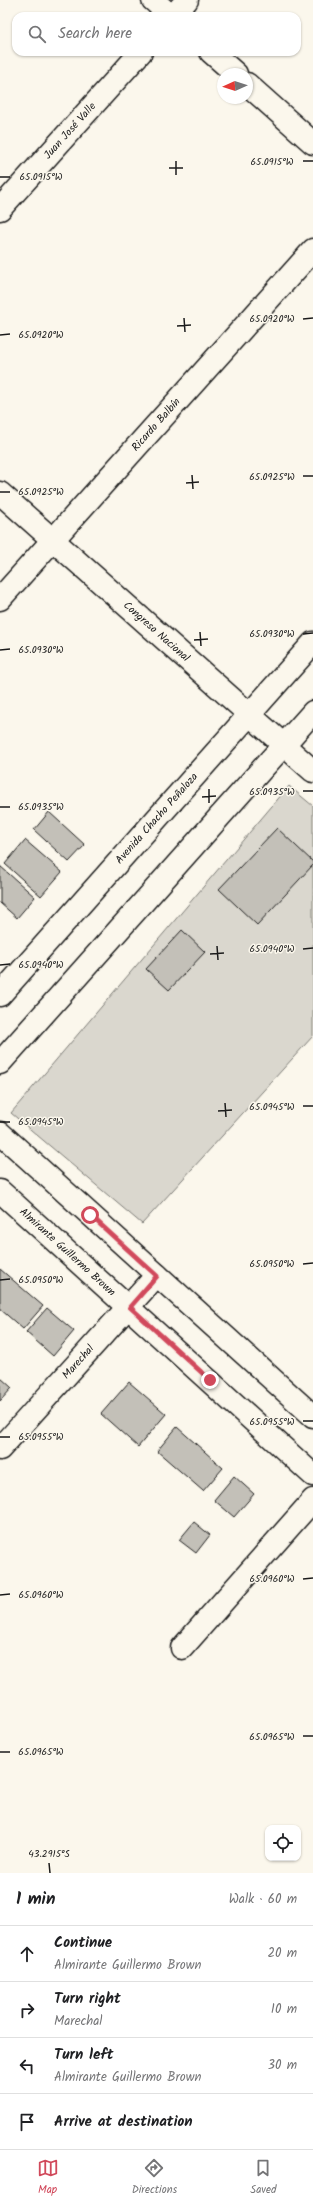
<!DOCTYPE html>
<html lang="en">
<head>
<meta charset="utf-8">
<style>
  :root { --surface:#fff; --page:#f6f6f6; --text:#202124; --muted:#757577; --line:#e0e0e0; --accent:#d1495b }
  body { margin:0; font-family:Kalam,sans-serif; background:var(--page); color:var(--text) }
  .controls { position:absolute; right:12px; bottom:12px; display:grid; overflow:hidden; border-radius:8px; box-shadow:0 1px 3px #0004 }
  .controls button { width:36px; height:36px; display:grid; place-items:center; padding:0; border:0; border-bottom:1px solid var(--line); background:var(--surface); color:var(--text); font:20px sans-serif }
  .compass { position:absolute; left:217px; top:68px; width:36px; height:36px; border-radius:50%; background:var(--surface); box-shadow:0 1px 3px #0004; rotate:267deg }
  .stop { position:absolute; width:12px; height:12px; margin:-9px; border:3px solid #d1495b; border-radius:50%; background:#fff }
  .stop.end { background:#d1495b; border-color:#fff; box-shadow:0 1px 4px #0008 }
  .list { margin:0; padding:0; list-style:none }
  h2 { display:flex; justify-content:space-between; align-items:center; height:52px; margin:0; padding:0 16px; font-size:17px }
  h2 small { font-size:13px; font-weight:400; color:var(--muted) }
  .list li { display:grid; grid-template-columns:26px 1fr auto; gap:12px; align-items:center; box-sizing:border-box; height:56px; padding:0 16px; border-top:1px solid var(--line) }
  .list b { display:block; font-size:15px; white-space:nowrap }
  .list p { margin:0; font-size:13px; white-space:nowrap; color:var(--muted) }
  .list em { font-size:13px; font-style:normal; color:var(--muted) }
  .icon { flex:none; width:22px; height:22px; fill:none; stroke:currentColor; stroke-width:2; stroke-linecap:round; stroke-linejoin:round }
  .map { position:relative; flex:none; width:313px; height:1873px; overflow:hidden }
  .search { position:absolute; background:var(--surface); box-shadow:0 1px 3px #0004; left:12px; right:12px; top:12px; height:44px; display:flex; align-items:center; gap:10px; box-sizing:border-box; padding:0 14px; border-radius:12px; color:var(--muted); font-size:15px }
  .sheet { height:276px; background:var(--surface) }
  nav { display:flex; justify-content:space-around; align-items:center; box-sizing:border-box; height:56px; border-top:1px solid var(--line); background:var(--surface); font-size:11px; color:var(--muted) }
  nav a { display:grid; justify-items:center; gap:2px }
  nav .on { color:var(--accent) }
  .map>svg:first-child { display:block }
  .green { fill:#dad7ce; stroke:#7b7a75 }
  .building { fill:#c3c0b8; stroke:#1c1c1c }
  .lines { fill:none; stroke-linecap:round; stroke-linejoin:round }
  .minor-casing { stroke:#1c1c1c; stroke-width:25 }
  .secondary-casing { stroke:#1c1c1c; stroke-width:25 }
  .minor { stroke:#fbf7ec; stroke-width:22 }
  .secondary { stroke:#fbf7ec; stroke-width:22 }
  .route { stroke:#d1495b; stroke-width:5 }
  .ticks { fill:none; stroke:#1c1c1c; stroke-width:1.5 }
  .labels { text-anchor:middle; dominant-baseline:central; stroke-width:3; stroke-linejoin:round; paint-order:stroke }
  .street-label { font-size:11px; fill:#1c1c1c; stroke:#fbf7ec }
  .ticks-label { font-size:10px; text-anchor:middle; fill:#1c1c1c; stroke:#fbf7ec; stroke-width:3; stroke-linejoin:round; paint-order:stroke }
</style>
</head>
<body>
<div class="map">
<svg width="313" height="1873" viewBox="0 0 313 1873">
  <rect width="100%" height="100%" fill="#fbf7ec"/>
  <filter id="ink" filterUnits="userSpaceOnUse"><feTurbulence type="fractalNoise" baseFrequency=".025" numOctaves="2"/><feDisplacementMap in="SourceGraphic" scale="8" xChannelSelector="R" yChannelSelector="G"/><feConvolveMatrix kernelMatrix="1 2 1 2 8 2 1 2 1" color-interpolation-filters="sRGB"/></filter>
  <g filter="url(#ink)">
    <!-- green -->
    <path class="green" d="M289,786l24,20v230l-171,188 -131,-111z"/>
    <!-- building -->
    <path class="building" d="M49,812l36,33 -16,17 -35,-32z
      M277,828l36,34v3l-56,60 -38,-36z
      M25,840l37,32 -21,24 -36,-32z
      M0,866l35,31 -18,21 -17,-15z
      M182,930l23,22 -36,38 -23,-21z
      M0,1269l43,37 -20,23 -23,-20z
      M47,1308l27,23 -21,25 -27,-24z
      M0,1377l12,11 -12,13z
      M129,1382l37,32 -28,33 -37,-33z
      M177,1427l46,41 -20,23 -46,-40z
      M234,1476l20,18 -20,23 -20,-17z
      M194,1522l16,13 -14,18 -17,-13z"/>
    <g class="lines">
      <defs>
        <g id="minor">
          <path d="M153,0l18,16"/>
          <path d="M173,16l14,-16"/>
          <path d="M211,52l25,22"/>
          <path d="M247,84l66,59"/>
          <path id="s1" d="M0,209l141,-157"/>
          <path id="s2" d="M0,493l313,278"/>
          <path id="s3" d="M0,599l313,-349"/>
          <path id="s4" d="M0,1449l157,-174"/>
          <path d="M182,1648l131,-148"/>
        </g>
        <g id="secondary">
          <path id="s5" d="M0,995l313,-352"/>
          <path d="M0,1063l313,-351"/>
          <path d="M0,1133l313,283"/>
          <path id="s6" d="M0,1191l313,284"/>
        </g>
      </defs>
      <!-- minor casing -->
      <use href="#minor" class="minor-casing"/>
      <!-- secondary casing -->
      <use href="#secondary" class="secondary-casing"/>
      <!-- minor -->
      <use href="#minor" class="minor"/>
      <!-- secondary -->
      <use href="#secondary" class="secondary"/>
    </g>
  </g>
  <g class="lines" filter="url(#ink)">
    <!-- route -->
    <path class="route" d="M90,1215l67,61 -27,31 80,73"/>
  </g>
  <!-- ticks -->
  <path class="ticks" d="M176,161v14M303,161h10M169,168h14M0,177h10M184,318l1,14M303,319l10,-1M177,326l14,-1M0,335l10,-1M192,475l1,14M303,476h10M186,483l13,-1M0,492h10M200,632l1,14M303,634l10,-1M194,640l14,-1M0,650l10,-1M209,789v14M303,791h10M202,797l14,-1M0,807h10M217,946l1,14M303,949l10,-1M210,954l14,-1M0,965l10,-1M225,1103l1,14M303,1106h10M218,1111l14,-1M0,1122h10M303,1264l10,-1M0,1280l10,-1M303,1421h10M0,1437h10M303,1579l10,-1M0,1595l10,-1M303,1736h10M0,1752h10M49,1863l1,10"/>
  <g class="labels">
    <!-- street labels -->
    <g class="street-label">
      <text stroke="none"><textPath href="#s1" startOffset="105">Juan José Valle</textPath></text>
      <text stroke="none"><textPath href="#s3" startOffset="234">Ricardo Balbín</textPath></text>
      <text stroke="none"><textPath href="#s2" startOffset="209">Congreso Nacional</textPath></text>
      <text stroke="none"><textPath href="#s5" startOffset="236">Avenida Chacho Peñaloza</textPath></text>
      <text stroke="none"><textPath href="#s6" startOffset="91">Almirante Guillermo Brown</textPath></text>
      <text stroke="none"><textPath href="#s4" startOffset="117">Marechal</textPath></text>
    </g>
  </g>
  <g class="ticks-label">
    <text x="272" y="165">65.0915°W</text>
    <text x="41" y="180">65.0915°W</text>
    <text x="272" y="322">65.0920°W</text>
    <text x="41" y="338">65.0920°W</text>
    <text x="272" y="480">65.0925°W</text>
    <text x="41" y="495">65.0925°W</text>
    <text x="272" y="637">65.0930°W</text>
    <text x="41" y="653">65.0930°W</text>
    <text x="272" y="795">65.0935°W</text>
    <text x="41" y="810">65.0935°W</text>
    <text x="272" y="952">65.0940°W</text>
    <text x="41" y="968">65.0940°W</text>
    <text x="272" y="1110">65.0945°W</text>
    <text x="41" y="1125">65.0945°W</text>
    <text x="272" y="1267">65.0950°W</text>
    <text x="41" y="1283">65.0950°W</text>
    <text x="272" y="1425">65.0955°W</text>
    <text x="41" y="1440">65.0955°W</text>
    <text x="272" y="1582">65.0960°W</text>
    <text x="41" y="1598">65.0960°W</text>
    <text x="272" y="1740">65.0965°W</text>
    <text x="41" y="1755">65.0965°W</text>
    <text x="49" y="1857">43.2915°S</text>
  </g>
</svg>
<div class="controls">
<button><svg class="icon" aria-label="locate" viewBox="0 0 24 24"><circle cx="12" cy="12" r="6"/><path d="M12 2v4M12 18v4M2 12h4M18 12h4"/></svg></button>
</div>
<svg class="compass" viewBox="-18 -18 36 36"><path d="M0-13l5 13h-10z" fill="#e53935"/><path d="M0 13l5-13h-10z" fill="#757577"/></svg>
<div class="stop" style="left:90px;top:1215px"></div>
<div class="stop end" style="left:210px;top:1380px"></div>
<div class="search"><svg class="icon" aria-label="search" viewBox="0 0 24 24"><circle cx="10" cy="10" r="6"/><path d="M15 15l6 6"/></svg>Search here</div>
</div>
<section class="sheet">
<h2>1 min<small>Walk · 60 m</small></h2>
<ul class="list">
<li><svg class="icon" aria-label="ahead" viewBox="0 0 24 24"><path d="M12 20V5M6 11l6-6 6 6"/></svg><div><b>Continue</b><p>Almirante Guillermo Brown</p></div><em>20 m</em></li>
<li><svg class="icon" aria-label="right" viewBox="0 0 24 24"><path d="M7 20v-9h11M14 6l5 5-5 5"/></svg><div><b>Turn right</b><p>Marechal</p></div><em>10 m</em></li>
<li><svg class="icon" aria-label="left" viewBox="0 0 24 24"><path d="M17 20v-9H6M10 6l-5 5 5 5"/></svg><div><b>Turn left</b><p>Almirante Guillermo Brown</p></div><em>30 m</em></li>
<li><svg class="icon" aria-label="arrive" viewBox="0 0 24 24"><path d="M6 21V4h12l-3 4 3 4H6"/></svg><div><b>Arrive at destination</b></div></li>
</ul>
</section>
<nav>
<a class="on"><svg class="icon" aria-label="map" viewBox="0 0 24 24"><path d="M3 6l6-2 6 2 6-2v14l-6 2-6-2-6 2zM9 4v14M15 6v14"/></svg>Map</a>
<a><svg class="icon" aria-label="directions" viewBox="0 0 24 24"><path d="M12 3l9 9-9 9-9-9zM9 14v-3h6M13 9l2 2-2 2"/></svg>Directions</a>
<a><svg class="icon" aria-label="saved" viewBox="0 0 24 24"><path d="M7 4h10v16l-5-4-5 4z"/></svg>Saved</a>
</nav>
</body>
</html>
